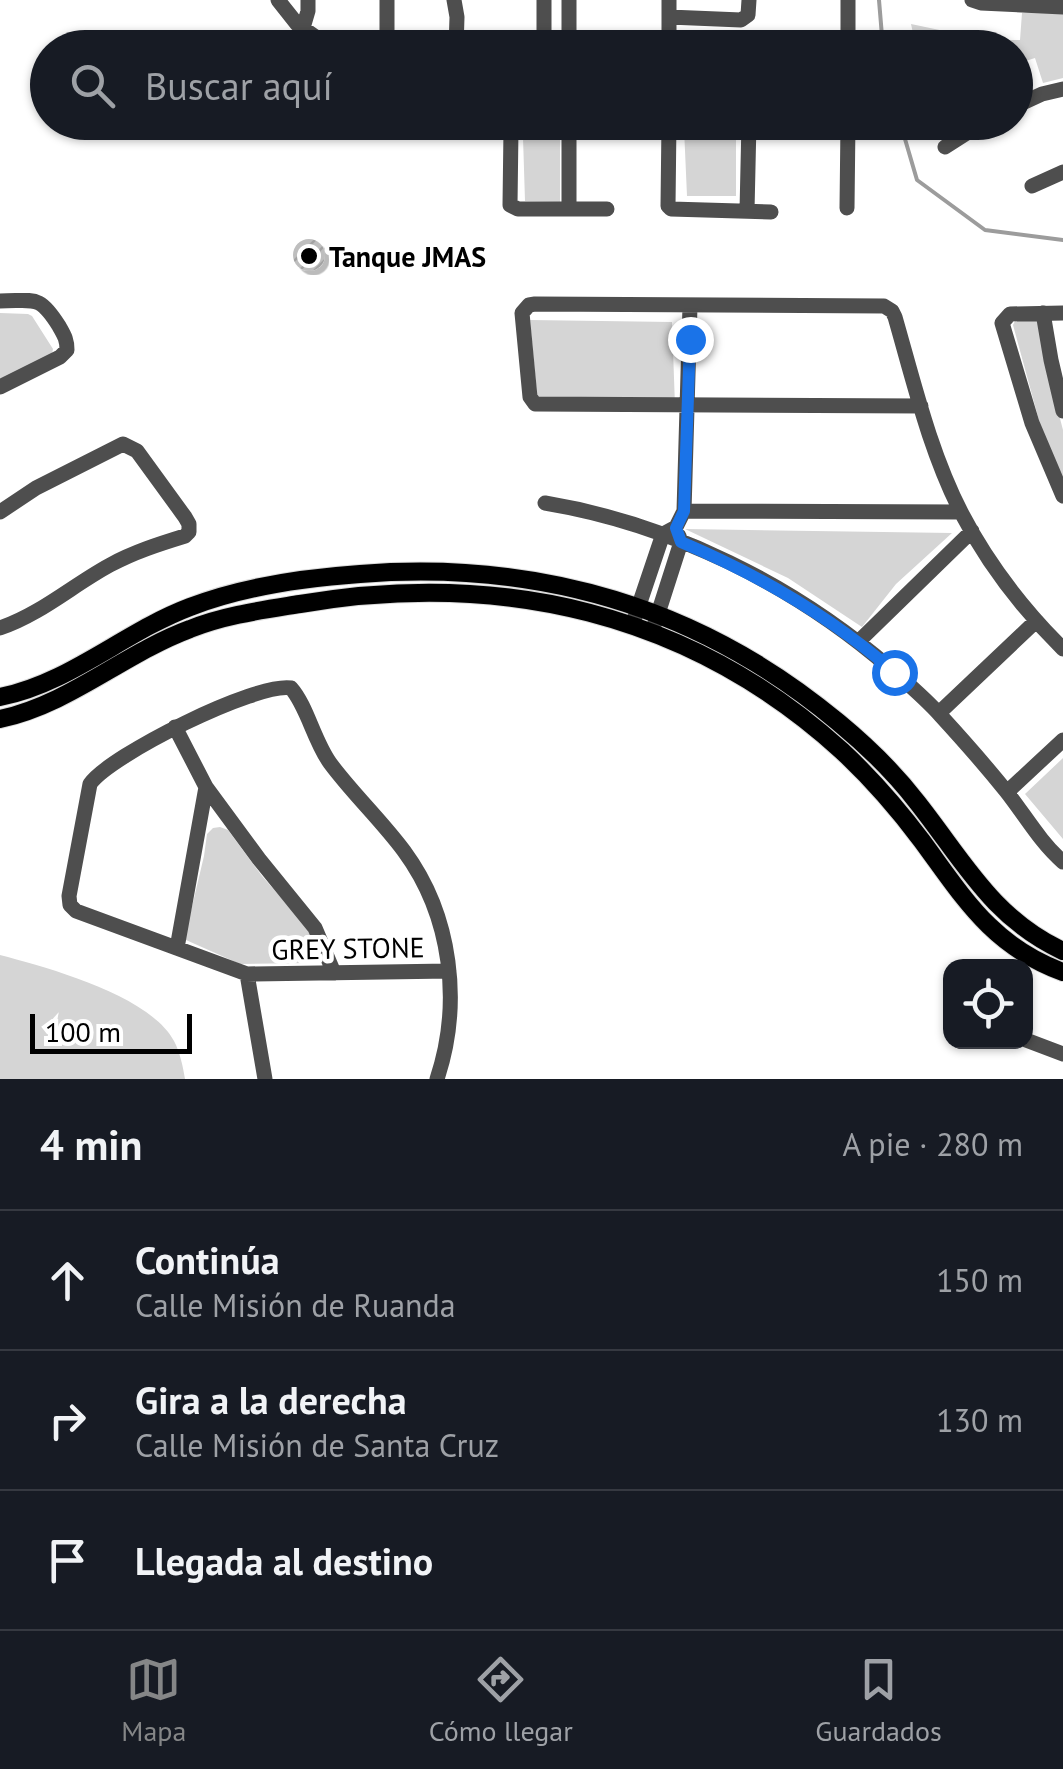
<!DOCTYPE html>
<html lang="es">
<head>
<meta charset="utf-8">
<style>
  :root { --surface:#171b24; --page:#242831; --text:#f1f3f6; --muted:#9ea1a6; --line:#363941; --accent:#858687 }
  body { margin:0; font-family:"PT Sans",sans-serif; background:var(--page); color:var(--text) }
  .controls { position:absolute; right:30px; bottom:30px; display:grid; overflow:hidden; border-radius:20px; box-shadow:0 2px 8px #0004 }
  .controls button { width:90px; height:90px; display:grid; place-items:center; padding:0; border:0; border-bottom:2px solid var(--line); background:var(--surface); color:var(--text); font:50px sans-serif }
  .scale { position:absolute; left:30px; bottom:25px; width:162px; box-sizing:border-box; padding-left:10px; border:5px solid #000; border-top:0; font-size:28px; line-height:35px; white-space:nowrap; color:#000; -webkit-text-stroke:8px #fff; paint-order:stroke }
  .stop { position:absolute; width:30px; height:30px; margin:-22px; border:8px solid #1a73e8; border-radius:50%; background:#fff }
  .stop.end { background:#1a73e8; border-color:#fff; box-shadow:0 2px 10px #0008 }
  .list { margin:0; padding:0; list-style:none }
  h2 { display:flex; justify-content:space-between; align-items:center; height:130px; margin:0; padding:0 40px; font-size:42px }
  h2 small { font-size:32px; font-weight:400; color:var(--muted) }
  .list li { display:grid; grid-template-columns:65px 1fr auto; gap:30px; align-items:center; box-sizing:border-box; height:140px; padding:0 40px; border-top:2px solid var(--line) }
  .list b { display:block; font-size:38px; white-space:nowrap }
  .list p { margin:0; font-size:32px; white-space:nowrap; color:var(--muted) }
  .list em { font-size:32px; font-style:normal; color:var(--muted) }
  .icon { flex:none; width:55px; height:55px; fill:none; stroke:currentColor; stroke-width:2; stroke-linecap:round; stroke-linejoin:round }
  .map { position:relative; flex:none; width:1063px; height:1079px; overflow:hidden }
  .search { position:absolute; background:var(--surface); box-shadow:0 2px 8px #0004; left:30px; right:30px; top:30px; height:110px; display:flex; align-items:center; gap:25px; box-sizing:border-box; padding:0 35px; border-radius:55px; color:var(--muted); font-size:38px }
  .sheet { height:550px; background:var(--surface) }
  nav { display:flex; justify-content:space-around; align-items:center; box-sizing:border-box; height:140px; border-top:2px solid var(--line); background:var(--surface); font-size:28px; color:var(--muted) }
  nav a { display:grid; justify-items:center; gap:5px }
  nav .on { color:var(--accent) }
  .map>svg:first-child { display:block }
  .green { fill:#d5d5d5 }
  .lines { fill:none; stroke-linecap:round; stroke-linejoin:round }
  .stream { stroke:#9c9c9c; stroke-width:4 }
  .building { fill:url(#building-hatch); filter:url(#shadow) }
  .major-casing { stroke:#dbdbdb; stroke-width:20 }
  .minor { stroke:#4e4e4e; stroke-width:15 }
  .major { stroke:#000; stroke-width:18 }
  .route { stroke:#1a73e8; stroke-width:12 }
  .poi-dot { fill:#000; stroke:#fff; stroke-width:4 }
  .labels { text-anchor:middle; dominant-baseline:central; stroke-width:9; stroke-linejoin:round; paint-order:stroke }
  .poi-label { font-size:28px; font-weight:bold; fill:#000; stroke:#fff; text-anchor:start }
  .street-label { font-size:28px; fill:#000; stroke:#fff }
</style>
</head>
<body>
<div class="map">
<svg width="1063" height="1079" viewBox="0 0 1063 1079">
  <defs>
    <pattern id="building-hatch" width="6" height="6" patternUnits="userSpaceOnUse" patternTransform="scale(2.5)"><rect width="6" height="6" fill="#bebebe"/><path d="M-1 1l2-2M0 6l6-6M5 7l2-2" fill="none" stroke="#a2a2a2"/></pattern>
    <filter id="shadow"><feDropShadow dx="4.5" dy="4.5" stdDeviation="0" flood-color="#0004"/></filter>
  </defs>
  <rect width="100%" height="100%" fill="#fff"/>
  <!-- green -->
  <path class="green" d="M1063,11v67l-20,5 -8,-25 -19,6v-16l-100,-1 -5,-23 76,16h33l2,-27z
    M684,128h52v68h-49z
    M560,134v68l-35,-1 -2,-64z
    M0,313l28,1 4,2 21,33 -1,5 -52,26z
    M1016,319l20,1 4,3 11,61 12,46v50l-23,-56 -27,-99z
    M530,320l142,2 3,84 -137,-1z
    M685,529l267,4 -56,51 -34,43 -74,-49z
    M1063,758v81l-38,-45z
    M220,827l8,3 34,46 44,50 13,28 -7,9 -72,1 -54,-24 -1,-4 19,-80 3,-22 6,-6z
    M0,955c49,13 149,40 174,86 6,11 9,26 11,38h-185z"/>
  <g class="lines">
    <!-- stream -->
    <path class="stream" d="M879,0l4,48
      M900,122l17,58 68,50 78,10"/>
  </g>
  <!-- building -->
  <path class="building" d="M293 255a16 16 0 1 1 32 0a16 16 0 1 1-32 0Z"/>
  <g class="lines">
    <defs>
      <path id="major" d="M0,697c70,-14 124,-65 190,-90 54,-21 113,-29 170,-33 178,-14 340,33 478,148 29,24 56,50 79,80 46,58 75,116 146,149
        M0,719c70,-15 123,-65 190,-90 35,-14 73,-19 110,-25 201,-34 389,8 542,147 29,27 56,58 80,90 42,57 70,105 141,131"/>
    </defs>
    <!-- major casing -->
    <use href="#major" class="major-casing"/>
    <!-- minor -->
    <path class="minor" d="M278,0l19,24 34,24
      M387,0v48
      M454,0l3,17 -1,31
      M972,0l9,3 82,4
      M669,17l72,3 7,-5 1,-15
      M303,28l5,-17v-11
      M544,48v-48
      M569,48v-48
      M669,48v-48
      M848,48v-48
      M1016,106l26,-12 21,-5
      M669,122l-1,84 3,3 100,3
      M569,125h-50l-8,4 -1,76 8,4h89
      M945,147l39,-25
      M1032,186l31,-14
      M847,208l1,-86
      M569,209v-87
      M747,211l2,-89
      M0,301c35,0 39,-7 59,25 5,9 8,13 8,24l-7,7 -60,30
      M1043,313l8,47 12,51
      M1063,313l-53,1 -8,9 30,100 31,73
      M921,406l-386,-2 -5,-7 -8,-84 7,-8 6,-1 349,2 8,5 3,6c19,66 35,135 67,197 26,50 61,95 101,135
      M545,503c127,21 249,82 346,166 17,15 35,30 50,47 22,24 44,49 65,75 19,24 34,51 57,71
      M684,511l277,1
      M0,512l36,-24 87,-44 14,7 48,66 4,7v8l-4,4c-26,8 -51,16 -75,29 -37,20 -69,49 -110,63
      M635,617l28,-83 13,-7 8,-16 6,-205
      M655,623l26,-81 -2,-6
      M858,642l114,-111
      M939,713l97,-92
      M175,727l31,60 53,72 56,69 19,45
      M1007,792l56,-52
      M177,948l29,-161
      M247,974l18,105
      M1026,1040l37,14
      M437,1079c25,-75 15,-163 -33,-228 -23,-31 -51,-57 -74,-88 -16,-22 -23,-57 -39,-75 -34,-6 -181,67 -201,96l-21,112 1,9 6,6 171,63 202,-3"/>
    <!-- major -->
    <use href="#major" class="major"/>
  </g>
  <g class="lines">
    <!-- route -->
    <path class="route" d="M690,339l-6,172 -8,17 5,14c78,33 149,74 213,130"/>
  </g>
  <!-- markers -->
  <circle class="poi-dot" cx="309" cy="256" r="10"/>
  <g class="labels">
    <!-- poi labels -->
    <g class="poi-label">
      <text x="329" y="256">Tanque JMAS</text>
    </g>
    <!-- street labels -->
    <g class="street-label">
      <text transform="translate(348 948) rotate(-1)">GREY STONE</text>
    </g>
  </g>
</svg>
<div class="controls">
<button><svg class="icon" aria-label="locate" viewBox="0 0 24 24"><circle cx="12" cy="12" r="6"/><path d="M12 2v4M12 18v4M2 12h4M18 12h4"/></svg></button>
</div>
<div class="scale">100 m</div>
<div class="stop" style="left:894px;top:672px"></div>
<div class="stop end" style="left:690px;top:339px"></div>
<div class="search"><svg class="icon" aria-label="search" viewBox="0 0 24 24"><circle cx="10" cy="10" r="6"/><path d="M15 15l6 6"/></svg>Buscar aquí</div>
</div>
<section class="sheet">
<h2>4 min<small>A pie · 280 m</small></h2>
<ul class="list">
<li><svg class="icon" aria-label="ahead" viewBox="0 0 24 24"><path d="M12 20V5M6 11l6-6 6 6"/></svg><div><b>Continúa</b><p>Calle Misión de Ruanda</p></div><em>150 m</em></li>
<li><svg class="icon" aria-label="right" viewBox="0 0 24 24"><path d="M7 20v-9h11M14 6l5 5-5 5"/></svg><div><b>Gira a la derecha</b><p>Calle Misión de Santa Cruz</p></div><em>130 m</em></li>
<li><svg class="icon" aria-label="arrive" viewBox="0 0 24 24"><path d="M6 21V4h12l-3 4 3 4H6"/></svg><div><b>Llegada al destino</b></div></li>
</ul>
</section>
<nav>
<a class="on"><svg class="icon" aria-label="map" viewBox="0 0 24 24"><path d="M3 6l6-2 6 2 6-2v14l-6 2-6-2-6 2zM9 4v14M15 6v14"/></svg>Mapa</a>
<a><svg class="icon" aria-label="directions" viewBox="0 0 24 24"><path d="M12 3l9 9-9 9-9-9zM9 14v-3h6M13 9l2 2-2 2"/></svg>Cómo llegar</a>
<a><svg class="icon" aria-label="saved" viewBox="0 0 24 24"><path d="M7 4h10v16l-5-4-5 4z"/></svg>Guardados</a>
</nav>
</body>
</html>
